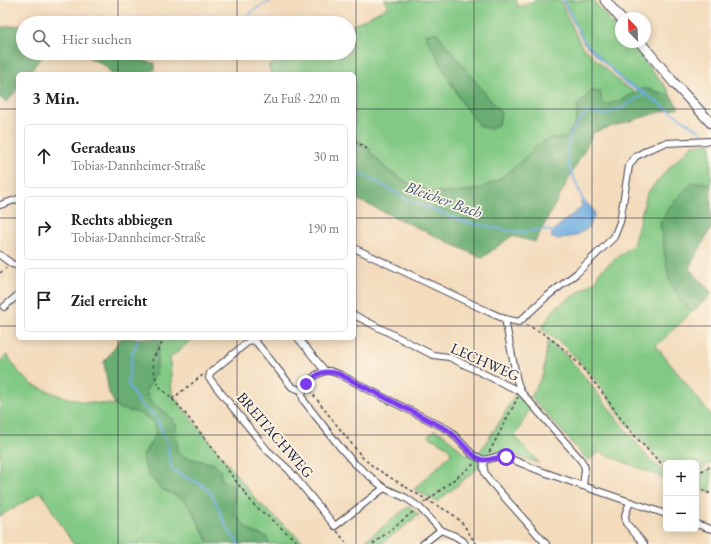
<!DOCTYPE html>
<html lang="de">
<meta charset="utf-8">
<style>
body{margin:0;font-family:"EB Garamond",serif;background:#f2f2f2;color:#222}
.controls{position:absolute;right:12px;bottom:12px;display:grid;overflow:hidden;border-radius:6px;box-shadow:0 2px 10px #0003}
.controls button{width:36px;height:36px;display:grid;place-items:center;padding:0;border:0;border-bottom:1px solid #e0e0e0;background:#fff;color:#222;font:20px sans-serif}
.compass{position:absolute;left:615px;top:12px;width:36px;height:36px;border-radius:50%;background:#fff;box-shadow:0 2px 10px #0003;rotate:337deg}
.stop{position:absolute;width:12px;height:12px;margin:-9px;border:3px solid #7c3aed;border-radius:50%;background:#fff}
.stop.end{background:#7c3aed;border-color:#fff;box-shadow:0 1px 4px #0008}
.list{margin:0;padding:0;list-style:none}
h2{display:flex;justify-content:space-between;align-items:center;height:52px;margin:0;padding:0 16px;font-size:17px}
h2 small{font-size:13px;font-weight:400;color:#767676}
.list li{display:grid;grid-template-columns:26px 1fr auto;gap:12px;align-items:center;box-sizing:border-box;height:64px;margin:0 8px 8px;padding:0 8px;border:1px solid #e0e0e0;border-radius:6px}
.list b{display:block;font-size:15px;white-space:nowrap}
.list p{margin:0;font-size:13px;white-space:nowrap;color:#767676}
.list em{font-size:13px;font-style:normal;color:#767676}
.icon{flex:none;width:22px;height:22px;fill:none;stroke:currentColor;stroke-width:2;stroke-linecap:round;stroke-linejoin:round}
.map{position:relative;flex:none;width:711px;height:544px;overflow:hidden}
.search{position:absolute;background:#fff;box-shadow:0 2px 10px #0003;left:16px;top:16px;width:340px;height:44px;display:flex;align-items:center;gap:10px;box-sizing:border-box;padding:0 14px;border-radius:22px;color:#767676;font-size:15px}
.panel{position:absolute;background:#fff;box-shadow:0 2px 10px #0003;left:16px;top:72px;width:340px;height:268px;border-radius:6px}
.map>svg:first-child{display:block}
</style>
<div class="map">
<svg width="711" height="544" viewBox="0 0 711 544">
<rect width="100%" height="100%" fill="#fcf5e5"/>
<filter id="ink" filterUnits="userSpaceOnUse"><feTurbulence type="fractalNoise" baseFrequency=".025" numOctaves="2"/><feDisplacementMap in="SourceGraphic" scale="8" xChannelSelector="R" yChannelSelector="G"/><feConvolveMatrix kernelMatrix="1 2 1 2 8 2 1 2 1" color-interpolation-filters="sRGB"/></filter>
<filter id="wash" filterUnits="userSpaceOnUse"><feTurbulence type="fractalNoise" baseFrequency=".012" numOctaves="4" result="noise"/><feDisplacementMap in="SourceGraphic" scale="16" xChannelSelector="R" yChannelSelector="G"/><feGaussianBlur stdDeviation="0.9" result="paint"/><feColorMatrix in="noise" values="0 0 0 0 0 0 0 0 0 0 0 0 0 0 0 0 0 1.4 0 .05"/><feComposite in="paint" operator="in"/></filter>
<g filter="url(#wash)">
<rect width="100%" height="100%" fill="#f3dbbc"/>
<g fill="#82c984" stroke="#527660">
<path d="M 384,0 L 516,0 L 519,7 L 536,0 L 561,0 L 563,7 L 581,45 L 623,85 L 636,92 C 628,97 619,102 610,104 C 600,107 588,105 578,105 L 576,123 L 566,139 L 549,138 L 533,149 L 514,168 L 496,181 L 479,189 L 455,193 L 435,192 L 410,184 L 386,169 L 363,144 L 354,138 L 354,74 L 272,74 L 268,66 L 295,53 L 349,53 L 349,27 L 388,7 Z"/>
<polygon points="563,0 593,0 621,34 621,42 628,42 668,90 670,95 646,89 639,90 624,82 584,43 565,6"/>
<polygon points="710,143 711,144 711,185 703,182 663,241 666,260 681,302 692,312 656,346 711,415 711,463 696,472 696,463 666,463 666,465 657,457 636,435 624,421 601,387 577,359 563,345 541,329 555,308 597,280 599,272 633,245 647,193 668,169 693,145"/>
<polygon points="159,338 194,338 170,358 172,394 258,502 305,544 269,544 266,537 250,531 235,515 233,486 221,479 220,470 215,464 188,458 177,454 176,444 170,416 149,400 146,391 156,374"/>
<polygon points="548,340 567,356 592,386 621,424 650,460 666,473 666,479 599,452 588,461 531,397 543,374"/>
<polygon points="7,355 21,375 33,385 58,395 84,402 116,405 118,408 139,413 153,422 156,434 142,457 161,489 183,499 193,512 209,544 73,544 41,492 0,516 0,361"/>
<polygon points="516,393 530,408 515,437 539,463 505,452 493,454 477,469 437,502 414,489 451,454 449,448 428,436 434,430 445,435 466,455 480,451 501,420"/>
<polygon points="711,468 711,492 696,487 696,476"/>
<polygon points="409,506 419,515 381,544 361,544"/>
</g>
<g fill="#69ad72" stroke="#466856">
<polygon points="23,25 23,53 44,53 29,74 18,74 18,88 7,102 0,98 0,27"/>
<polygon points="436,32 501,113 499,124 490,129 479,126 462,103 425,35"/>
<polygon points="81,53 129,53 134,59 155,63 155,70 142,74 112,74 105,66"/>
<path d="M 640,89 L 646,89 L 670,95 L 679,108 L 657,113 L 594,132 L 535,242 L 512,236 L 482,258 L 354,198 L 354,138 L 363,144 L 386,169 L 410,184 L 435,192 L 455,193 L 479,189 L 496,181 L 514,168 L 533,149 L 549,138 L 566,138 L 576,123 L 578,105 L 591,91 L 600,91 L 603,105 C 617,103 628,96 640,89 Z"/>
<polygon points="703,182 711,185 711,228 689,268 711,292 711,295 692,312 681,302 669,280 660,223 669,207 692,183"/>
<polygon points="121,338 159,338 156,374 146,391 149,400 170,416 176,425 178,454 188,458 215,464 220,470 221,479 233,487 235,515 250,531 267,537 269,544 209,544 193,512 183,499 161,489 148,475 142,457 156,434 153,422 139,413 117,408 109,393 104,362"/>
</g>
<path fill="#6fade1" stroke="#48688e" d="M 583,201 L 586,202 L 594,211 L 594,217 L 588,228 L 575,236 L 557,239 L 552,238 L 551,237 C 554,225 574,216 582,206 L 581,202 Z"/>
<g fill="none" stroke-linecap="round" stroke-linejoin="round">
<g stroke="#6fade1" stroke-width="2">
<polyline points="564,0 566,6 583,40 624,82 645,93"/>
<polyline points="237,23 245,20 254,10 272,0"/>
<polyline points="354,171 370,178 406,199 465,222 511,231 524,232 542,229 554,232 556,231"/>
<path d="M 584,203 C 580,190 573,178 569,165 C 563,146 573,125 587,112 L 605,115 L 621,108 L 645,94 L 703,133"/>
<polyline points="139,338 132,354 128,384 138,402 156,417 167,443 172,470 202,485 212,494 227,528 239,544"/>
</g>
</g>
</g>
<g filter="url(#ink)">
<g fill="none" stroke-linecap="round" stroke-linejoin="round">
<defs>
<g id="street">
<polyline points="0,205 18,199"/>
<polyline points="354,248 489,312 505,319 519,322 545,298 577,273 614,237 620,222 629,166 635,157 647,150 665,143 711,141"/>
<polyline points="0,255 12,264 18,266"/>
<polyline points="4,307 18,295"/>
<polyline points="354,315 433,355 449,357 521,392 580,459 584,465 585,469 583,486"/>
<polyline points="505,319 517,381 521,392"/>
<polyline points="298,338 325,371"/>
<polyline points="303,391 292,387 256,342 252,340 249,341 210,373 209,378 267,450 289,470 335,526 384,488"/>
<path d="M 484,460 C 483,470 484,473 490,481 L 546,544"/>
<polyline points="630,502 625,515 626,523 644,544"/>
<polyline points="696,524 711,529"/>
<polyline points="423,544 441,530"/>
<polyline points="465,544 463,541 455,536 441,530 419,507 406,498 384,488 354,463 340,447 304,401 302,395 303,391 306,384 316,375 325,371 330,371 339,374 383,397 449,430 453,434 473,455 484,460 500,456 506,457 538,470 583,486 666,514"/>
</g>
<g id="secondary">
<polyline points="605,0 621,19"/>
<polyline points="640,42 675,84 711,123"/>
</g>
</defs>
<use href="#street" stroke="#413e4e" stroke-width="8"/>
<use href="#secondary" stroke="#413e4e" stroke-width="11"/>
<g stroke="#413e4e" stroke-width="1.5" stroke-dasharray="3 3" stroke-linecap="butt">
<polyline points="354,142 362,145 370,151"/>
<polyline points="0,273 6,268"/>
<path d="M 526,325 C 555,337 578,361 597,386 C 607,398 615,411 624,423 C 637,439 651,454 666,468"/>
<polyline points="165,338 152,360 157,384 180,407 210,445 235,480 254,505 300,544"/>
<polyline points="310,390 324,409 363,458 375,468 427,500 447,511 455,516 463,524 476,544"/>
<polyline points="172,399 204,374"/>
<polyline points="489,452 491,449 518,397"/>
<polyline points="696,474 711,466"/>
<polyline points="696,488 711,494"/>
<polyline points="424,503 475,463"/>
<polyline points="337,531 347,544"/>
<polyline points="373,544 414,511"/>
</g>
<use href="#street" stroke="#fff" stroke-width="6"/>
<use href="#secondary" stroke="#fff" stroke-width="9"/>
</g>
</g>
<g fill="none" stroke-linecap="round" stroke-linejoin="round" filter="url(#ink)">
<path stroke="#7c3aed" stroke-width="5" d="M 306,384 C 318,373 323,369 339,374 L 448,430 C 458,437 473,460 484,460 C 492,460 498,456 506,457"/>
</g>
<path fill="none" stroke="#22223b" stroke-width="1" stroke-opacity="0.55" d="M 118,0 L 118,23M 237,0 L 237,23M 356,0 L 356,544M 474,0 L 474,544M 592,0 L 592,544M 118,53 L 118,74M 237,53 L 237,74M 0,109 L 18,109M 354,109 L 711,109M 0,218 L 18,218M 354,218 L 711,218M 0,326 L 18,326M 354,326 L 711,326M 118,338 L 118,544M 237,338 L 237,544M 0,435 L 711,435"/>
<g text-anchor="middle" stroke-width="3.5" stroke-linejoin="round" paint-order="stroke">
<g font-size="15" fill="#22223b" stroke="#fcf5e5">
<text transform="translate(485 362) rotate(24)" y="5">LECHWEG</text>
<text transform="translate(275 435) rotate(49)" y="5">BREITACHWEG</text>
</g>
<g font-size="16" font-style="italic" fill="#3d5375" stroke="#fcf5e5">
<text transform="translate(444 199) rotate(20)" y="6">Bleicher Bach</text>
</g>
</g>
</svg>
<div class="controls">
<button>+</button>
<button>−</button>
</div>
<svg class="compass" viewBox="-18 -18 36 36"><path d="M0-13l5 13h-10z" fill="#e53935"/><path d="M0 13l5-13h-10z" fill="#767676"/></svg>
<div class="stop" style="left:506px;top:457px"></div>
<div class="stop end" style="left:306px;top:384px"></div>
<div class="search"><svg class="icon" aria-label="search" viewBox="0 0 24 24"><circle cx="10" cy="10" r="6"/><path d="M15 15l6 6"/></svg>Hier suchen</div>
<section class="panel">
<h2>3 Min.<small>Zu Fuß · 220 m</small></h2>
<ul class="list">
<li><svg class="icon" aria-label="ahead" viewBox="0 0 24 24"><path d="M12 20V5M6 11l6-6 6 6"/></svg><div><b>Geradeaus</b><p>Tobias-Dannheimer-Straße</p></div><em>30 m</em></li>
<li><svg class="icon" aria-label="right" viewBox="0 0 24 24"><path d="M7 20v-9h11M14 6l5 5-5 5"/></svg><div><b>Rechts abbiegen</b><p>Tobias-Dannheimer-Straße</p></div><em>190 m</em></li>
<li><svg class="icon" aria-label="arrive" viewBox="0 0 24 24"><path d="M6 21V4h12l-3 4 3 4H6"/></svg><div><b>Ziel erreicht</b></div></li>
</ul>
</section>
</div>
